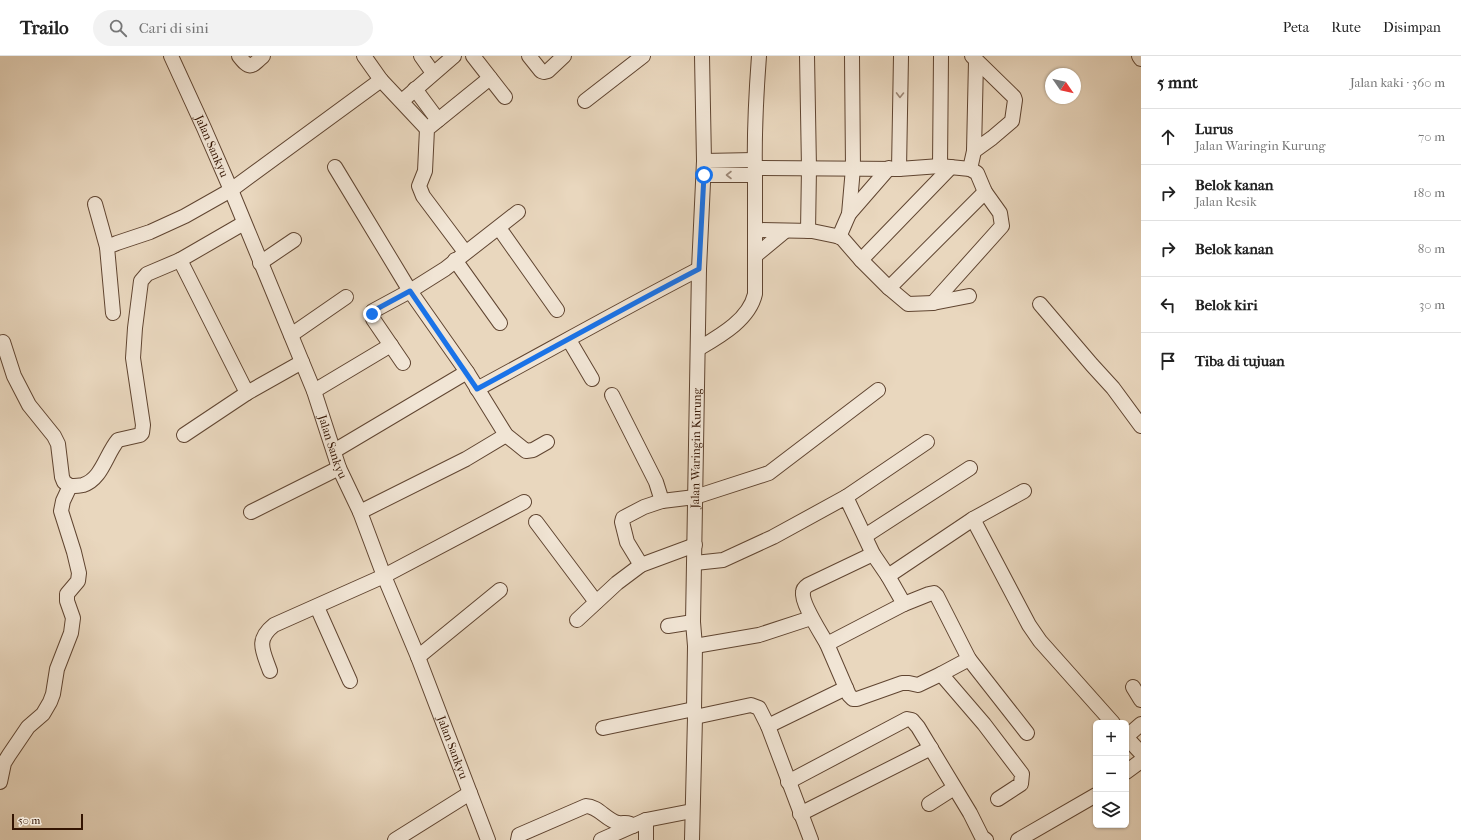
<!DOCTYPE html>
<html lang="id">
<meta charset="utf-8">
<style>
body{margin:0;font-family:"IM FELL French Canon",serif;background:#f2f2f2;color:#222}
.controls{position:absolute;right:12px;bottom:12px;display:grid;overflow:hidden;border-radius:6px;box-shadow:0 1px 3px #0004}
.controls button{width:36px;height:36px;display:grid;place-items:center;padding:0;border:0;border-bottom:1px solid #e0e0e0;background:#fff;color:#222;font:20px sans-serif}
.compass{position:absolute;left:1045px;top:12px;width:36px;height:36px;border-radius:50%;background:#fff;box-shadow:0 1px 3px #0004;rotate:124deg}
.scale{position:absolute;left:12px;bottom:10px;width:71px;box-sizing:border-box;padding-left:4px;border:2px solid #331402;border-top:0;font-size:11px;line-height:14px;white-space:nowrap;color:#331402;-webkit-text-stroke:3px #f1e5d5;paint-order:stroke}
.stop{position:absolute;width:12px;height:12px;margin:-9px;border:3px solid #1a73e8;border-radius:50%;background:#fff}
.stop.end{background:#1a73e8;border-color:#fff;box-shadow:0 1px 4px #0008}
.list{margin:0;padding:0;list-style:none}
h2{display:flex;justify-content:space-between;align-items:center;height:52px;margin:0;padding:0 16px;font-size:17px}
h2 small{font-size:13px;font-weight:400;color:#767676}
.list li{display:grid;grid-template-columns:26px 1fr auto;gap:12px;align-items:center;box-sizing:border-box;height:56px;padding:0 16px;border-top:1px solid #e0e0e0}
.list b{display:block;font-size:15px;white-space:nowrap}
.list p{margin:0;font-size:13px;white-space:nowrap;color:#767676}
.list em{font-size:13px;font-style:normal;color:#767676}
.icon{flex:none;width:22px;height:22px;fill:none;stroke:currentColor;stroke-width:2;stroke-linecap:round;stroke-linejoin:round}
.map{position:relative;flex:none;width:1141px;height:784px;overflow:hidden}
header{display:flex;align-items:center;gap:24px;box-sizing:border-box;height:56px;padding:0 20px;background:#fff;border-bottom:1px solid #e0e0e0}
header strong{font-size:19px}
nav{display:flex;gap:22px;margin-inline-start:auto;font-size:14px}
.search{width:280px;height:36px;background:#f2f2f2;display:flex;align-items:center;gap:10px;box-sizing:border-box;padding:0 14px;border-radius:22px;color:#767676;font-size:15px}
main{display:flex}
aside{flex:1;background:#fff}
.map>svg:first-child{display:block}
</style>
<header>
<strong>Trailo</strong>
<div class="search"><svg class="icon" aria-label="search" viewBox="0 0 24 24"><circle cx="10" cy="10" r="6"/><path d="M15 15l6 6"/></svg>Cari di sini</div>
<nav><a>Peta</a><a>Rute</a><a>Disimpan</a></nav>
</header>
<main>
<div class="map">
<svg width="1141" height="784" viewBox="0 0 1141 784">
<rect width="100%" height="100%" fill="#e9d7be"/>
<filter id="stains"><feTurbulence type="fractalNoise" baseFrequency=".005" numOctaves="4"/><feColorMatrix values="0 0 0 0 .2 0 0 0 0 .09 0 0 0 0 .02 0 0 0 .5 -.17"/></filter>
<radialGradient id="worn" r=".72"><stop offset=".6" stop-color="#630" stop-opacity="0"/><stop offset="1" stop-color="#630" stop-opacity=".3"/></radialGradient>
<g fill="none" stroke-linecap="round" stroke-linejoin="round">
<defs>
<g id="minor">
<path id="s1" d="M 171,0 L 204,72 L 231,134 L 314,335 L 339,412 L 360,456 L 384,520 L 418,601 L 488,784"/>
<path d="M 239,0 C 250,14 251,11 263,0"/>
<polyline points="364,0 381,24 427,73"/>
<polyline points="421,0 433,17"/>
<polyline points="473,0 505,41"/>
<polyline points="529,0 541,15 544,16 548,15 564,0"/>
<polyline points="807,0 809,112 808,175"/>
<polyline points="1139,0 1141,3"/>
<polyline points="415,33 438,64"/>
<polyline points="402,45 454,0"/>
<polyline points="585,45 643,0"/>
<polyline points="974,95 976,5"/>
<polyline points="704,105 754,104"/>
<polyline points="940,110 941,0"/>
<polyline points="335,111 410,235 467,316 506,379 526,395 533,394 547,386"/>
<polyline points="755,112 899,113 940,110 970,113 977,117 985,136 1000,157 1002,170 933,247"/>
<polyline points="899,113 901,0"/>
<polyline points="970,113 974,95 992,82 1012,65 1015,44 1014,41 972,0"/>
<polyline points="704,119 755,119"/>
<polyline points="95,148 107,191"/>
<polyline points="849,158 889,112"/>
<polyline points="499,172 557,254"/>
<polyline points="755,174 812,175 841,181 861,204 889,232 908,248 933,247 969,240"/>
<polyline points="839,181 849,158 853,112 852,0"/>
<polyline points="465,196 423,140 419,130 425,115 427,73 490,22"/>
<polyline points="755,200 785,175"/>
<polyline points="180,204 247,337 302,306"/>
<polyline points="455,204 500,267"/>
<polyline points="861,204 951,111"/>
<polyline points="260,207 294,184"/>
<polyline points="889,232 985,136"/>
<polyline points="1040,248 1092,309 1113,332 1141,370"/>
<polyline points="113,257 107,191 117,187 150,176 185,160 231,134 381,24"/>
<polyline points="291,279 346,241"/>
<polyline points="569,284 592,323"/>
<polyline points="3,286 14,320 29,349 54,380 58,388 62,421 64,426 70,430"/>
<path d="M 698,293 C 720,280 749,264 755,238 L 755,119 C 754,79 756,40 759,0"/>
<polyline points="403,307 373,263 373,255 410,235 445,213 518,156"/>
<path d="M 477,333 C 551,293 624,252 699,213"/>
<polyline points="314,335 391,289"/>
<polyline points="612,339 656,426 662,445"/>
<polyline points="184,379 247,337"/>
<polyline points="334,395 467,316"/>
<polyline points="846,441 927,386"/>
<polyline points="251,456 339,412"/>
<polyline points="360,456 466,403 506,379"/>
<polyline points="973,463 1029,569 1040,585 1113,667"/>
<polyline points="536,466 596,546"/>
<polyline points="865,480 970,412"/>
<polyline points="695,507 723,504 773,481 846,441 873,498 888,520 904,548 929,538 934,537 937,540 969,603 941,618 984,668 1022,718 1021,728 998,743"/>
<polyline points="641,509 627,486 622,466 623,462 644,451 662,445 695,441 769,417 878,334"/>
<polyline points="888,520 973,463 1024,435"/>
<polyline points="904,548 827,588 849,639 853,643 857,643 902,627 909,627 918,629 941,618"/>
<polyline points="317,551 350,625"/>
<polyline points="577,564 617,527 641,509 695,489"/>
<polyline points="668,570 693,566"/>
<path d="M 827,588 C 821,577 801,547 803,536 C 803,533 805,531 808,529 L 873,498"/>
<polyline points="695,590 759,579 811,562"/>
<polyline points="418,601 500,534"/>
<polyline points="969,603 1027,677"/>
<path d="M 270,615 C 263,595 255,584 274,569 L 384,520 L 524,446"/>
<polyline points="1133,631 1141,644"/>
<polyline points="695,661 751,649 759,652 768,670 811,784"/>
<polyline points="768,670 846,632"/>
<polyline points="603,672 694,653"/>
<polyline points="1126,681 1141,697"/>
<polyline points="1126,681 1141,668"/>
<polyline points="1126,716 1141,705"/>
<path d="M 0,726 L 4,707 L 9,699 L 28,671 L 43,658 L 50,646 L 53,638 L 57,613 L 71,577 L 73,562 L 67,545 L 67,538 L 78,525 L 79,517 L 74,496 L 61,455 L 63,445 L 70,430 C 74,430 79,430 83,429 C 102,423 106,398 118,384 L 140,379 L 142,377 L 143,369 L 133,302 L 135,272 L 141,225 L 147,218 L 180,204 L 244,167"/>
<polyline points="788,726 907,663 912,664 918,671 970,757 982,781 986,784"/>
<polyline points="929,748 954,732"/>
<polyline points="800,758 931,692"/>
<polyline points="646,764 646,784"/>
<polyline points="395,784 470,737"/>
<path d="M 518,784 L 519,779 L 586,750 C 598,750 606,764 618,767 C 624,768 628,765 633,770"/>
<polyline points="601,784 646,764 692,755"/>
<path id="s2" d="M 692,784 L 695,661 L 694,653 L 695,590 L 693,566 L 699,213 L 704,105 L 702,0"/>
<polyline points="1018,784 1096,739"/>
</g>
</defs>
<use href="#minor" stroke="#604531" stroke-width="16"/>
<use href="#minor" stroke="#f1e5d5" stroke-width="14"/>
</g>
<defs><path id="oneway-chevron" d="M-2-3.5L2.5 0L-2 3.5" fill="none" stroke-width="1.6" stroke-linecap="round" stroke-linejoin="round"/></defs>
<g stroke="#9c8776">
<use href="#oneway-chevron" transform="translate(900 39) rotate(91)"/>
<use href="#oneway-chevron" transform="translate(729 119) rotate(-180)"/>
</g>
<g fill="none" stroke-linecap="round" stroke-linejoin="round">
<path stroke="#1a73e8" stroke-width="5" d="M 372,258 L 373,255 L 410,235 L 477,333 C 551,293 624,252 699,213 L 704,119"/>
</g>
<g text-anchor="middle" stroke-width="3" stroke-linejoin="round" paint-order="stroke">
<g font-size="12" fill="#331402" stroke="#f1e5d5">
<text dy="4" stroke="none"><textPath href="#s1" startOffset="99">Jalan Sankyu</textPath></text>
<text dy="4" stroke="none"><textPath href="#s1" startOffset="423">Jalan Sankyu</textPath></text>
<text dy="4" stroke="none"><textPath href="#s2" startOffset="392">Jalan Waringin Kurung</textPath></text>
<text dy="4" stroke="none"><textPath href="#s1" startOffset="747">Jalan Sankyu</textPath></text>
</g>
</g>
<rect width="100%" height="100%" filter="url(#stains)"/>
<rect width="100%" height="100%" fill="url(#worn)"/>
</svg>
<div class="controls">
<button>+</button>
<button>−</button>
<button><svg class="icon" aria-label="layers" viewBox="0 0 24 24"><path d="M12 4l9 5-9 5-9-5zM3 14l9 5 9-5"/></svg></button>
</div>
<svg class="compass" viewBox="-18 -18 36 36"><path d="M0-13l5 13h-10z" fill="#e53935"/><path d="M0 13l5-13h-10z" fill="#767676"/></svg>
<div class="scale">50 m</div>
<div class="stop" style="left:704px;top:119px"></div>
<div class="stop end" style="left:372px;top:258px"></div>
</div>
<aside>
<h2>5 mnt<small>Jalan kaki · 360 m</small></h2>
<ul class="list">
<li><svg class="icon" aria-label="ahead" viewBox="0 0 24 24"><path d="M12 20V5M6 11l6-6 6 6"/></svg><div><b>Lurus</b><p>Jalan Waringin Kurung</p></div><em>70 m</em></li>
<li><svg class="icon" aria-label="right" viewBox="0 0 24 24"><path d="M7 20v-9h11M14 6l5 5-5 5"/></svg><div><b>Belok kanan</b><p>Jalan Resik</p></div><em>180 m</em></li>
<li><svg class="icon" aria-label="right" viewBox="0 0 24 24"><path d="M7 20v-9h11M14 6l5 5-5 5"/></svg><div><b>Belok kanan</b></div><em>80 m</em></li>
<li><svg class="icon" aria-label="left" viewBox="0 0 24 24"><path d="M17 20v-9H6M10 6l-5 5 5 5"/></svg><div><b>Belok kiri</b></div><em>30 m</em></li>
<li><svg class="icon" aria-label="arrive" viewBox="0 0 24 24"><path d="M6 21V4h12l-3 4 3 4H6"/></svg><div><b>Tiba di tujuan</b></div></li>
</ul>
</aside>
</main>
